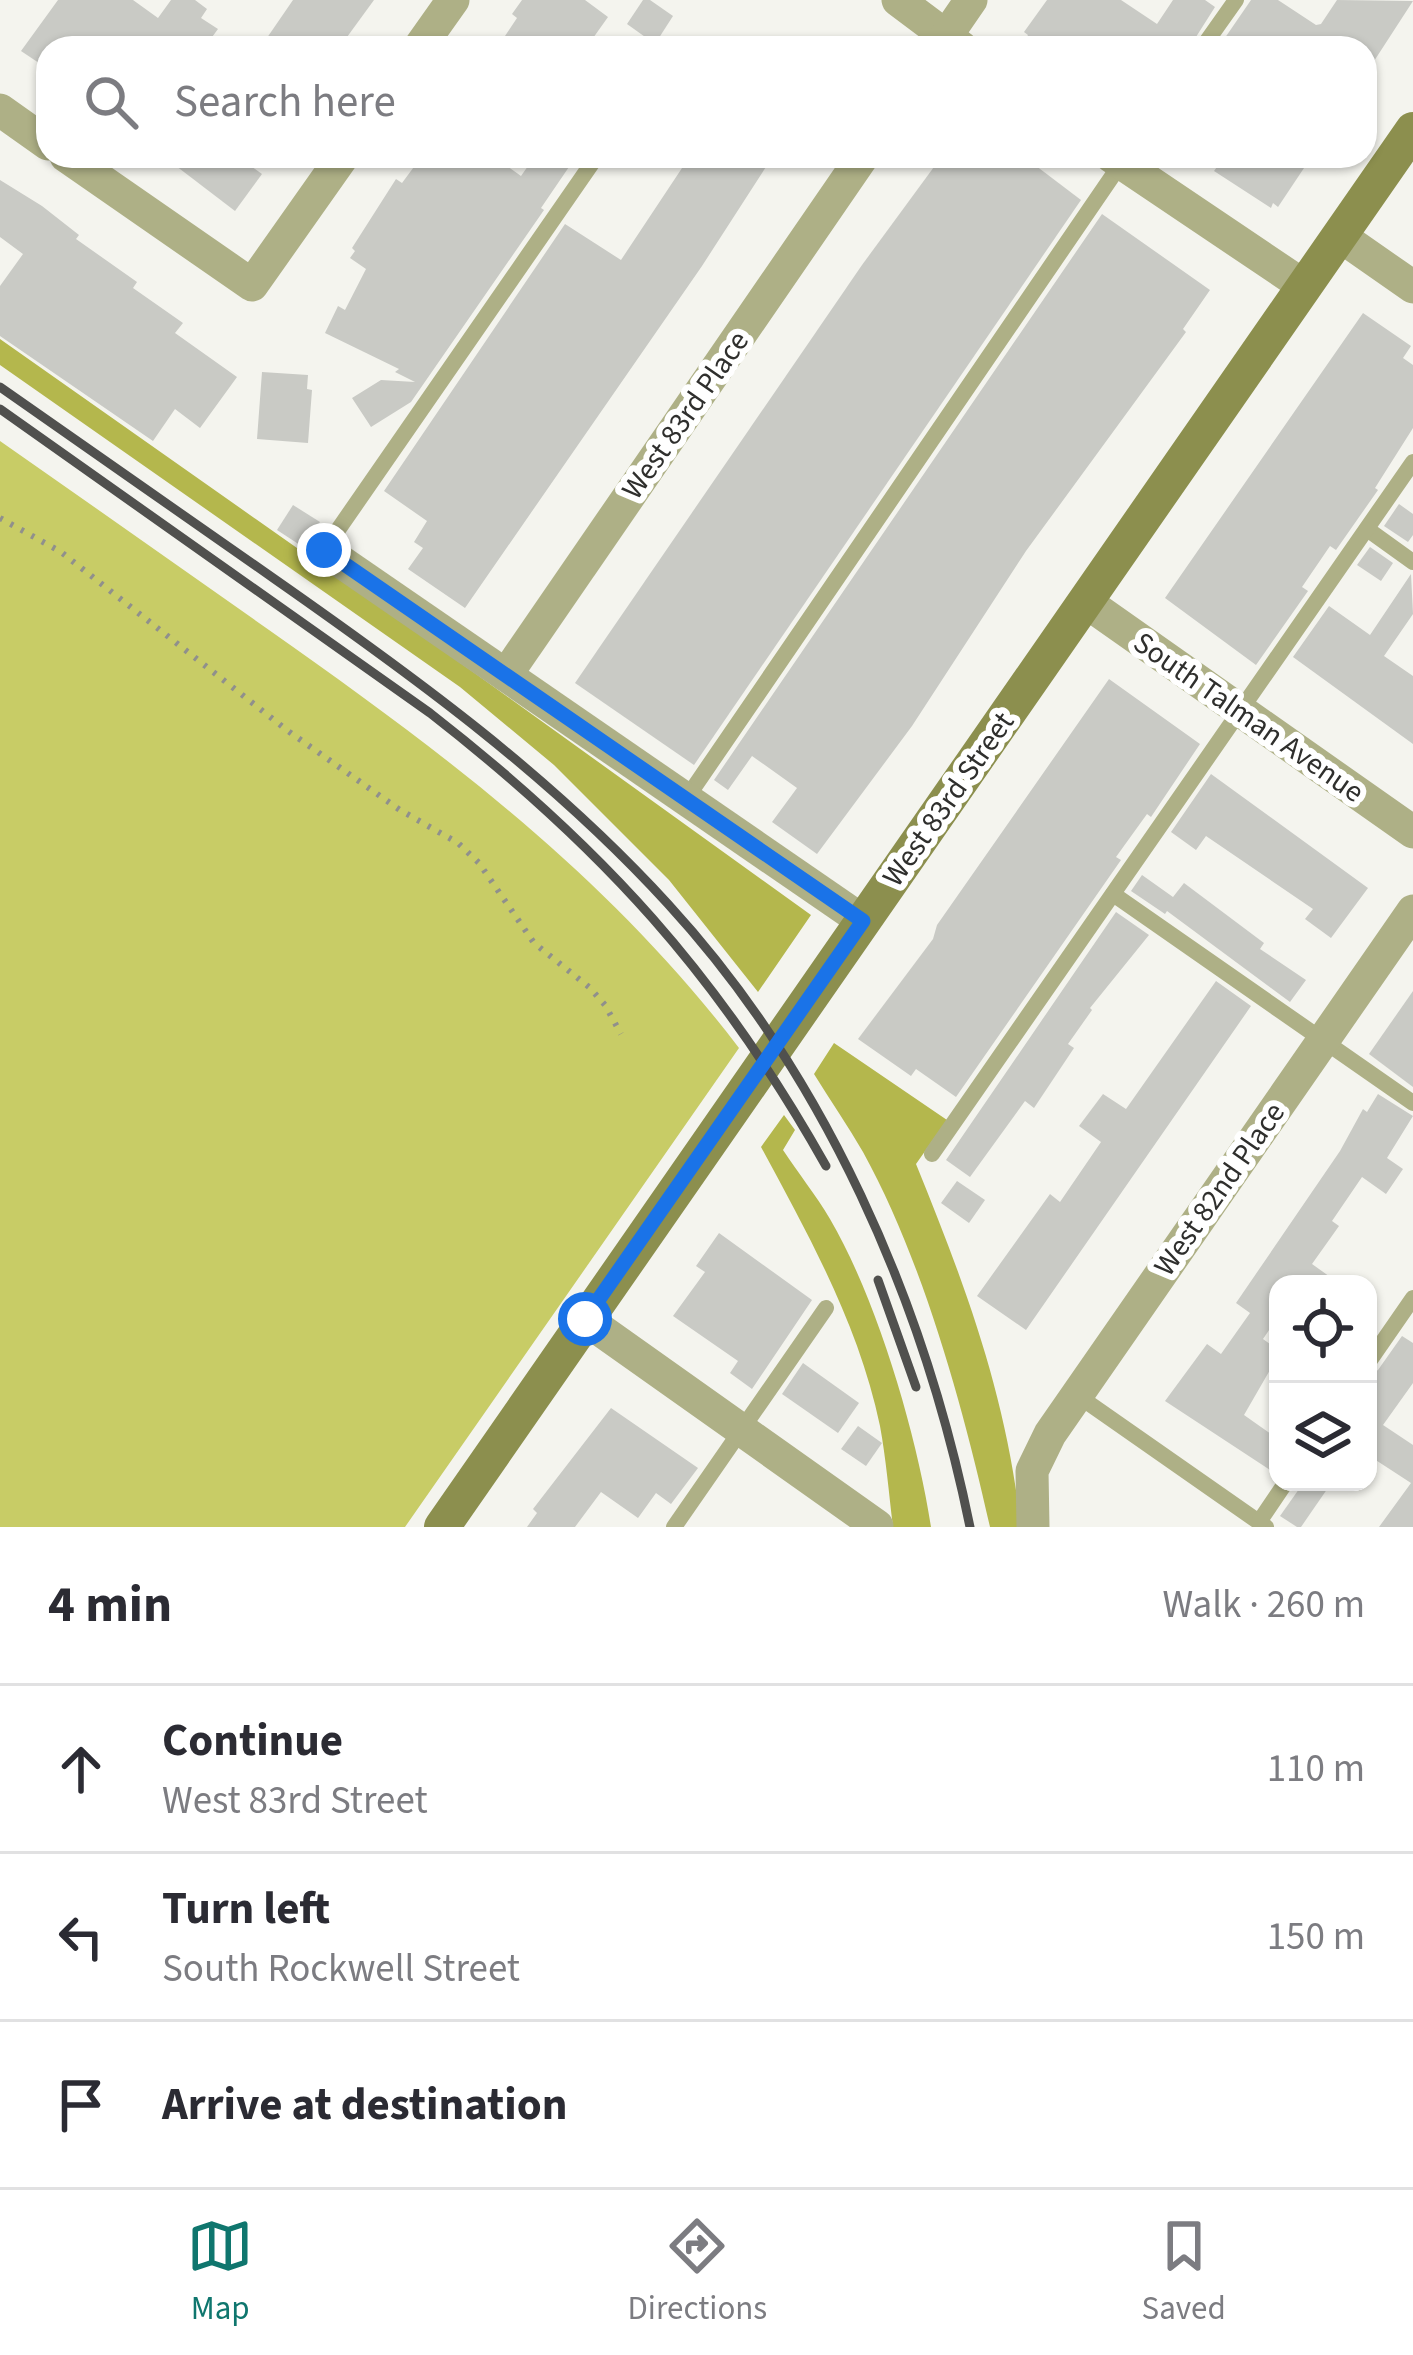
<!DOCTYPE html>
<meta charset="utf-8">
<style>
body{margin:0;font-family:"Source Sans 3",sans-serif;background:#f2f2f3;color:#2b2b33}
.controls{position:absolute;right:36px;bottom:36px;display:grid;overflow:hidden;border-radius:24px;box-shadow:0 3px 9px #0004}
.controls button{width:108px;height:108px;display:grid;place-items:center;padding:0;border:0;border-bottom:3px solid #e1e1e2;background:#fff;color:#2b2b33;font:60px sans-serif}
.stop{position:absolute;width:36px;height:36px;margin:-27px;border:9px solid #1a73e8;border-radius:50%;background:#fff}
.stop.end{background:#1a73e8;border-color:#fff;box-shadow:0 3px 12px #0008}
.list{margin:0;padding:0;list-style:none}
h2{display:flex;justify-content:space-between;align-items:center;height:156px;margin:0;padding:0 48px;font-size:51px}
h2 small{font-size:39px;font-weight:400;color:#7c7c81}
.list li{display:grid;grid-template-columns:78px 1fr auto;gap:36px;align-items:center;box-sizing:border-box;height:168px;padding:0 48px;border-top:3px solid #e1e1e2}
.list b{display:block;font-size:45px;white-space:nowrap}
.list p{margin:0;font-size:39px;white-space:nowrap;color:#7c7c81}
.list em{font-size:39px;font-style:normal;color:#7c7c81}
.icon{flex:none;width:66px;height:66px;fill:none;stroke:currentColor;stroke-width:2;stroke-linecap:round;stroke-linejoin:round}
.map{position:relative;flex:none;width:1413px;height:1527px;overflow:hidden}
.search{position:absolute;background:#fff;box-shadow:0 3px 9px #0004;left:36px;right:36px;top:36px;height:132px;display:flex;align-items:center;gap:30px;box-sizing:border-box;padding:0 42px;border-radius:36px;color:#7c7c81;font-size:45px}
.sheet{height:660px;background:#fff}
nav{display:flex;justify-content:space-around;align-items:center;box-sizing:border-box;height:168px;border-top:3px solid #e1e1e2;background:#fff;font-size:33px;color:#7c7c81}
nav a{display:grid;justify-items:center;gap:6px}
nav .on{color:#0f766e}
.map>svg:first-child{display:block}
</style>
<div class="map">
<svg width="1413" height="1527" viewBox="0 0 1413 1527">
<rect width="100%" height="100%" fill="#f4f4ee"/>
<path fill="#c8cc66" d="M 0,441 C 90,504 180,567 269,630 C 444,753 608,876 739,1048 L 405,1527 L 0,1527 Z"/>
<g fill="#b4b74d">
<polygon points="0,339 476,674 811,915 758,992 669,880 554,765 460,687 0,365"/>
<path d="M 834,1043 L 947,1120 L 916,1164 C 966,1287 1006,1394 1021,1527 L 990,1527 C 963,1406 923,1261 863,1152 C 848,1126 830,1100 814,1074 Z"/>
<path d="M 784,1115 L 795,1130 L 783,1150 C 798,1173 816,1195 830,1219 C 877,1299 917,1435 931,1527 L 893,1527 C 889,1494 886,1459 880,1426 C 859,1325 809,1236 761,1147 Z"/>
</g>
<g fill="#c9cac5">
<polygon points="58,0 133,0 158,18 171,0 195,0 207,9 201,18 218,29 204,48 48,48 48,69 21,51"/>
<polygon points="293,0 374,0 339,48 260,48"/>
<polygon points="522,0 585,0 608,17 586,48 497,48 517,18 512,14"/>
<polygon points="643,0 650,0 673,16 655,44 627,24"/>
<polygon points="1047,0 1121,0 1157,24 1173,0 1205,0 1215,7 1189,48 1037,48 1025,40 1028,35 1024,32"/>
<polygon points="1251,0 1278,0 1316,25 1321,24 1337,0 1413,1 1365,75 1365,48 1218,48"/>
<polygon points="163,156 237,156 262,174 235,211"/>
<polygon points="422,156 493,156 521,176 535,156 559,156 571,164 541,208 544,210 411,402 371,427 352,398 381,380 415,382 395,372 399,369 325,333 338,306 345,310 366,269 350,258 355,251 352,248 396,179 402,183"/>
<polygon points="690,156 773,156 702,266 465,608 408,569 423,548 414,542 427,521 384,491 565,224 621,260"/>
<polygon points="942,156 1023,156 1081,200 694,765 575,683 862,265"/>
<polygon points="1225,156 1312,156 1278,207 1273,203 1271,208 1214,171"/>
<polygon points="0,180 42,206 79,235 76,239 137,282 133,288 183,323 175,333 237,377 200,428 175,409 153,441 0,336 0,286 23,254 0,237"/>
<polygon points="1102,214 1210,290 1183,329 1186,332 1026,551 912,726 817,854 772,822 797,788 752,756 728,790 714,780"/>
<polygon points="1363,313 1411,346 1403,358 1413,365 1413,428 1375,488 1378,490 1336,550 1330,546 1302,587 1308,591 1256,665 1165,598"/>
<polygon points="262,372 308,375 307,389 312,390 308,443 257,439"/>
<polygon points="1399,504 1413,514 1413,535 1408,542 1384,526"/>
<polygon points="293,505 320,522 303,547 277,530"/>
<polygon points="1370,547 1393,563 1381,581 1357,565"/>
<polygon points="1411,574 1413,614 1384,656 1413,676 1413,744 1293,657 1329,606 1370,635"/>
<polygon points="1109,679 1200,744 1151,817 1147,814 1116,857 1121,860 956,1097 916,1069 911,1076 858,1039 933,939 937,925"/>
<polygon points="1211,774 1368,888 1331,938 1305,919 1313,909 1206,836 1196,850 1171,832"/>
<polygon points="1142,875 1173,897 1184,883 1264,943 1260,949 1306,980 1290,1002 1167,911 1165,914 1131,891"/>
<polygon points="1116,912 1149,935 1090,1008 1092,1010 1068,1044 1074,1048 1034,1108 1025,1101 970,1177 946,1160"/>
<polygon points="1216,981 1251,1006 1026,1330 977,1296 1050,1194 1060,1202 1101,1142 1079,1126 1103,1094 1126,1109"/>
<polygon points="1413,991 1413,1087 1369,1054"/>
<polygon points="1378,1094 1413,1116 1387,1158 1403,1169 1386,1194 1362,1177 1332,1221 1339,1226 1312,1264 1340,1284 1278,1284 1278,1317 1263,1339 1278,1350 1278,1356 1244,1415 1278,1439 1276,1474 1165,1401 1207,1344 1221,1354 1250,1313 1236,1303 1340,1151 1363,1109 1367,1112"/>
<polygon points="957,1181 985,1200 969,1223 941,1203"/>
<polygon points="719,1233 812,1300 752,1389 730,1373 738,1361 673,1316 705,1272 696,1266"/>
<polygon points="1402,1336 1413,1343 1413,1383 1383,1425 1413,1445 1413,1527 1379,1527 1411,1483 1368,1455 1368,1376 1378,1370"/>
<polygon points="803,1363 859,1403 838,1433 782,1394"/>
<polygon points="611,1408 698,1468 671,1504 656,1493 638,1518 601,1492 575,1527 527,1527 537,1513 533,1509"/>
<polygon points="858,1426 882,1443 866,1466 841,1449"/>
<polygon points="1304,1482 1332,1482 1301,1527 1297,1527 1280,1516"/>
</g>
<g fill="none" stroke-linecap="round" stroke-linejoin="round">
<polyline stroke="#90908c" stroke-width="6" stroke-dasharray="3 9" stroke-linecap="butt" points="0,518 61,552 288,731 400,810 458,843 479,863 534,943 589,987 605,1005 621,1034"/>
<g stroke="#aeb086" stroke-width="16">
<polyline points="1202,48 1236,0"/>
<polyline points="1367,529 1413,562"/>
<polyline points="324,550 597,156"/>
<polyline points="686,799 1122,162"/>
<polyline points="1113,894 1413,1103"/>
<polyline points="932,1154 1413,462"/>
<polyline points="1368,1363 1413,1298"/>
<polyline points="1077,1395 1266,1527"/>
<polyline points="1259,1522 1286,1482"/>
<polyline points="674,1527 826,1308"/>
</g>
<g stroke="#aeb086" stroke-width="33">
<polyline points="898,0 962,48"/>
<polyline points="419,48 453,0"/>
<polyline points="938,48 971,0"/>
<polyline points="0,110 48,144"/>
<polyline points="66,156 252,285 343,156"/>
<polyline points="1111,156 1304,286"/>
<polyline points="1340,236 1413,287"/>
<polyline points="324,550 863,921"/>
<polyline points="1086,602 1413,832"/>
<polyline points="506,675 863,156"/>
<polyline points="585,1319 877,1526"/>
<polyline points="1033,1527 1032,1471 1050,1434 1413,911"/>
</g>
<polyline stroke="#8c8f4e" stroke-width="36" points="442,1527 1413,130"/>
<g stroke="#50504e" stroke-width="9">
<path d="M 0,387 C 92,451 184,516 276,580 C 416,678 552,777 668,904 C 825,1075 924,1301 970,1527"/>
<path d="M 0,409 L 430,713 C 602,847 719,975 826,1166"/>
<polyline points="878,1280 916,1387"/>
</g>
</g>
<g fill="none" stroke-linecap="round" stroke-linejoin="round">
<polyline stroke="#1a73e8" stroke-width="15" points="324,550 863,921 585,1319"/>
</g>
<g text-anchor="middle" stroke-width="12" stroke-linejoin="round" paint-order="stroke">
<g font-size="30" fill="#2f2f2d" stroke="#fff">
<text transform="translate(685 415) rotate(-55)" y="10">West 83rd Place</text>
<text transform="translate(1249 717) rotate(35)" y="10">South Talman Avenue</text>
<text transform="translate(948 799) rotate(-55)" y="10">West 83rd Street</text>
<text transform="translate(1219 1189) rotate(-55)" y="10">West 82nd Place</text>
</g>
</g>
</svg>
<div class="controls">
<button><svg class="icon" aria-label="locate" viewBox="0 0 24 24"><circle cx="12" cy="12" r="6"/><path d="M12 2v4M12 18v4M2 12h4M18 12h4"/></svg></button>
<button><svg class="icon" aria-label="layers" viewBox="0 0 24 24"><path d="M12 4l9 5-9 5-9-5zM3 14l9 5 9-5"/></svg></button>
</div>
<div class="stop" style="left:585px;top:1319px"></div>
<div class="stop end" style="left:324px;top:550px"></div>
<div class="search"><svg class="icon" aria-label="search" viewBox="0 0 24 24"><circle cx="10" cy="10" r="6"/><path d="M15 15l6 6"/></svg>Search here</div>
</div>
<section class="sheet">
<h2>4 min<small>Walk · 260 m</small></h2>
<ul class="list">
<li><svg class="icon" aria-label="ahead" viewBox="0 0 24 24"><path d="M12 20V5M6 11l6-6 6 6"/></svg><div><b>Continue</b><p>West 83rd Street</p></div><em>110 m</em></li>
<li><svg class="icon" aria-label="left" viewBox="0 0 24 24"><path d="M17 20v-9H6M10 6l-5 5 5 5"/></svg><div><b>Turn left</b><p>South Rockwell Street</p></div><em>150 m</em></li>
<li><svg class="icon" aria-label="arrive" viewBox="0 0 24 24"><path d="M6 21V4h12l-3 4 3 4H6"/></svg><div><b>Arrive at destination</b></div></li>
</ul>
</section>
<nav>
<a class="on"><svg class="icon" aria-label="map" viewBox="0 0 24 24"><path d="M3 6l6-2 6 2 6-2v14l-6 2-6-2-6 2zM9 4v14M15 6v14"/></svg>Map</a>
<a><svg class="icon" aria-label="directions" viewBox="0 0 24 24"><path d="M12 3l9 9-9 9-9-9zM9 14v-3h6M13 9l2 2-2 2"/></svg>Directions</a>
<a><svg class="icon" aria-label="saved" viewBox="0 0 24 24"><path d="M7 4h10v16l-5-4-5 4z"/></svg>Saved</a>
</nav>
